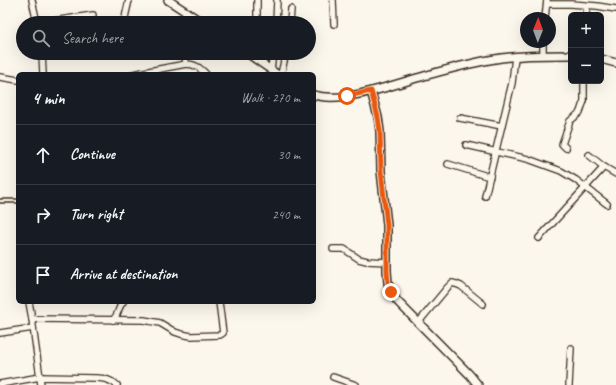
<!DOCTYPE html>
<meta charset="utf-8">
<style>
body{margin:0;font-family:Caveat,sans-serif;background:#20242c;color:#f1f3f6}
.controls{position:absolute;right:12px;top:12px;display:grid;overflow:hidden;border-radius:6px;box-shadow:0 4px 16px #0002}
.controls button{width:36px;height:36px;display:grid;place-items:center;padding:0;border:0;border-bottom:1px solid #363941;background:#171b24;color:#f1f3f6;font:20px sans-serif}
.compass{position:absolute;left:520px;top:12px;width:36px;height:36px;border-radius:50%;background:#171b24;box-shadow:0 4px 16px #0002;rotate:1deg}
.stop{position:absolute;width:12px;height:12px;margin:-9px;border:3px solid #ea580c;border-radius:50%;background:#fff}
.stop.end{background:#ea580c;border-color:#fff;box-shadow:0 1px 4px #0008}
.list{margin:0;padding:0;list-style:none}
h2{display:flex;justify-content:space-between;align-items:center;height:52px;margin:0;padding:0 16px;font-size:17px}
h2 small{font-size:13px;font-weight:400;color:#9ea1a6}
.list li{display:grid;grid-template-columns:26px 1fr auto;gap:12px;align-items:center;box-sizing:border-box;height:60px;padding:0 16px;border-top:1px solid #363941}
.list b{display:block;font-size:15px;white-space:nowrap}
.list em{font-size:13px;font-style:normal;color:#9ea1a6}
.icon{flex:none;width:22px;height:22px;fill:none;stroke:currentColor;stroke-width:2;stroke-linecap:round;stroke-linejoin:round}
.map{position:relative;flex:none;width:616px;height:385px;overflow:hidden}
.search{position:absolute;background:#171b24;box-shadow:0 4px 16px #0002;left:16px;top:16px;width:300px;height:44px;display:flex;align-items:center;gap:10px;box-sizing:border-box;padding:0 14px;border-radius:22px;color:#9ea1a6;font-size:15px}
.panel{position:absolute;background:#171b24;box-shadow:0 4px 16px #0002;left:16px;top:72px;width:300px;height:232px;border-radius:6px}
.map>svg:first-child{display:block}
</style>
<div class="map">
<svg width="616" height="385" viewBox="0 0 616 385">
<rect width="100%" height="100%" fill="#fbf7ec"/>
<filter id="ink" filterUnits="userSpaceOnUse"><feTurbulence type="fractalNoise" baseFrequency=".025" numOctaves="2"/><feDisplacementMap in="SourceGraphic" scale="8" xChannelSelector="R" yChannelSelector="G"/><feConvolveMatrix kernelMatrix="1 2 1 2 8 2 1 2 1" color-interpolation-filters="sRGB"/></filter>
<g filter="url(#ink)">
<g fill="none" stroke-linecap="round" stroke-linejoin="round">
<defs>
<polyline id="service" points="0,201 18,201"/>
<g id="minor">
<polyline points="32,0 37,23"/>
<polyline points="333,0 334,24"/>
<polyline points="547,4 571,4 597,6 616,9"/>
<polyline points="586,15 587,6"/>
<polyline points="545,18 547,0"/>
<polyline points="40,23 93,15"/>
<polyline points="124,23 126,13 129,0"/>
<polyline points="257,23 257,0"/>
<polyline points="276,23 277,0"/>
<polyline points="290,23 291,9"/>
<polyline points="42,53 43,74"/>
<polyline points="185,53 186,64"/>
<polyline points="543,55 543,42"/>
<polyline points="271,70 273,53"/>
<path d="M 133,74 L 186,64 C 195,64 200,68 206,74"/>
<polyline points="281,74 286,53"/>
<polyline points="0,77 18,80"/>
<polyline points="460,118 502,126"/>
<polyline points="466,145 528,159 561,171 576,180 607,204"/>
<polyline points="566,148 562,144 570,121 576,116 580,112 582,106 584,101 584,81"/>
<polyline points="589,155 604,167 616,174"/>
<polyline points="448,164 490,177"/>
<polyline points="485,196 512,83 515,57"/>
<polyline points="539,238 604,167"/>
<polyline points="333,249 344,249 359,259 367,261 387,262"/>
<polyline points="29,302 32,319 41,385"/>
<polyline points="32,319 144,320 160,323 175,332 181,334 191,336 220,335 223,333 219,302"/>
<path d="M 113,320 C 120,313 117,308 123,302"/>
<polyline points="418,323 447,288 452,283 456,284 461,286 483,304"/>
<polyline points="0,333 33,328"/>
<polyline points="333,377 356,385"/>
<path d="M 0,384 L 40,377 L 96,378 C 103,378 111,380 117,385"/>
<polyline points="569,385 571,348"/>
</g>
<g id="tertiary">
<polyline points="168,0 203,23"/>
<polyline points="247,53 277,74"/>
<polyline points="601,59 616,63"/>
<polyline points="371,91 378,117 380,131 381,171 387,225 387,271 388,283 391,292 397,301 470,375 478,385"/>
<path d="M 314,95 C 343,104 395,84 424,76 C 445,70 467,64 489,60 C 515,55 545,55 571,55"/>
</g>
</defs>
<use href="#service" stroke="#3b2a1e" stroke-width="5.5"/>
<use href="#minor" stroke="#3b2a1e" stroke-width="8"/>
<use href="#tertiary" stroke="#3b2a1e" stroke-width="10"/>
<use href="#service" stroke="#fbf7ec" stroke-width="2.5"/>
<use href="#minor" stroke="#fbf7ec" stroke-width="5.5"/>
<use href="#tertiary" stroke="#fbf7ec" stroke-width="7"/>
</g>
</g>
<g fill="none" stroke-linecap="round" stroke-linejoin="round" filter="url(#ink)">
<polyline stroke="#ea580c" stroke-width="5" points="347,96 371,91 378,117 380,131 381,171 387,225 387,271 388,283 391,292"/>
</g>
</svg>
<div class="controls">
<button>+</button>
<button>−</button>
</div>
<svg class="compass" viewBox="-18 -18 36 36"><path d="M0-13l5 13h-10z" fill="#e53935"/><path d="M0 13l5-13h-10z" fill="#9ea1a6"/></svg>
<div class="stop" style="left:347px;top:96px"></div>
<div class="stop end" style="left:391px;top:292px"></div>
<div class="search"><svg class="icon" aria-label="search" viewBox="0 0 24 24"><circle cx="10" cy="10" r="6"/><path d="M15 15l6 6"/></svg>Search here</div>
<section class="panel">
<h2>4 min<small>Walk · 270 m</small></h2>
<ul class="list">
<li><svg class="icon" aria-label="ahead" viewBox="0 0 24 24"><path d="M12 20V5M6 11l6-6 6 6"/></svg><div><b>Continue</b></div><em>30 m</em></li>
<li><svg class="icon" aria-label="right" viewBox="0 0 24 24"><path d="M7 20v-9h11M14 6l5 5-5 5"/></svg><div><b>Turn right</b></div><em>240 m</em></li>
<li><svg class="icon" aria-label="arrive" viewBox="0 0 24 24"><path d="M6 21V4h12l-3 4 3 4H6"/></svg><div><b>Arrive at destination</b></div></li>
</ul>
</section>
</div>
